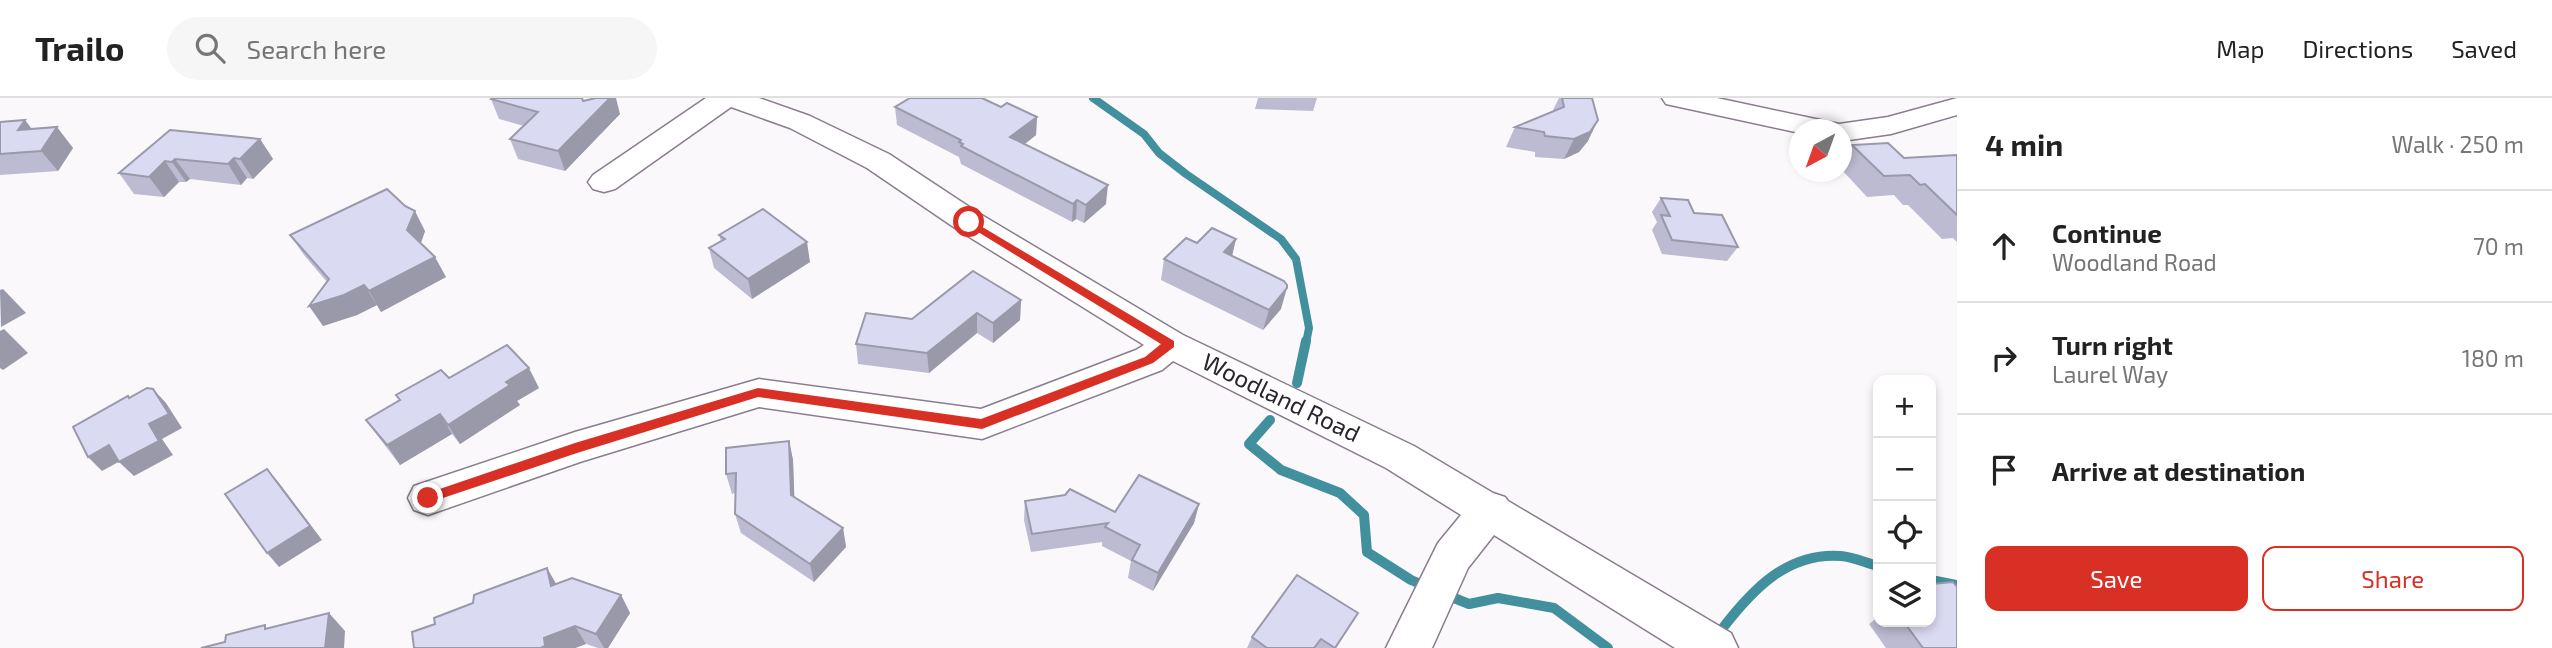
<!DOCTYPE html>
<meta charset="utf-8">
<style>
body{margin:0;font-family:"Exo 2",sans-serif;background:#f6f6f6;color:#222}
.controls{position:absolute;right:21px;bottom:21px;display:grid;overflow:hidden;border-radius:14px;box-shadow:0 4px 10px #0003}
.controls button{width:63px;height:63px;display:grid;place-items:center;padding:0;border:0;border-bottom:2px solid #e0e0e0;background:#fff;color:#222;font:35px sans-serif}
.compass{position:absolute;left:1789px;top:21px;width:63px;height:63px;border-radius:50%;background:#fff;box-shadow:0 4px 10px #0003;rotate:221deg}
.stop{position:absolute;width:21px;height:21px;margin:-16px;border:5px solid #d93025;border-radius:50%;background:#fff}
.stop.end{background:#d93025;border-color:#fff;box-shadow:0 2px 7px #0008}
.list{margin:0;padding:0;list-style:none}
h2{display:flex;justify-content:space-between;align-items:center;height:91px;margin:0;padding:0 28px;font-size:30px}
h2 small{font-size:23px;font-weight:400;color:#767676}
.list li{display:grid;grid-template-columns:46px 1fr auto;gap:21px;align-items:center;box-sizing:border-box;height:112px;padding:0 28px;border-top:2px solid #e0e0e0}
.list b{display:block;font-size:26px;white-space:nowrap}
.list p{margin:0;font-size:23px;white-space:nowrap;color:#767676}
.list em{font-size:23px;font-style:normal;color:#767676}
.actions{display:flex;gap:14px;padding:21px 28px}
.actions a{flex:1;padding:16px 0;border:2px solid #d93025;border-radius:14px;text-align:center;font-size:24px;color:#d93025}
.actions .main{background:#d93025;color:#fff}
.icon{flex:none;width:38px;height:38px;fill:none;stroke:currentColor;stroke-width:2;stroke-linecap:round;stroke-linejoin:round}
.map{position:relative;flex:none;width:1957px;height:550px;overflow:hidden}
header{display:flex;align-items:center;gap:42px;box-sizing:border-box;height:98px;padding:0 35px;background:#fff;border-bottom:2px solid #e0e0e0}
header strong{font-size:33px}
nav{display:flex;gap:38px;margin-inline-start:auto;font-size:24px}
.search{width:490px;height:63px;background:#f6f6f6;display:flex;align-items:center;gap:18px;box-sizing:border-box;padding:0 24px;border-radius:38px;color:#767676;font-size:26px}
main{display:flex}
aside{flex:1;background:#fff}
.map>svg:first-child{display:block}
</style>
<header>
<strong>Trailo</strong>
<div class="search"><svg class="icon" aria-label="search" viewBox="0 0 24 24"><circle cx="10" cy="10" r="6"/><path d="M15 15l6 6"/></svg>Search here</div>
<nav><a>Map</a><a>Directions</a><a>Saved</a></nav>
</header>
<main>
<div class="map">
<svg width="1957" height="550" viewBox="0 0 1957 550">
<rect width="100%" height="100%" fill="#fbf8fc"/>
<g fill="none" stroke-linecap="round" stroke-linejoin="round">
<polyline stroke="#428f9d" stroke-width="8" points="1093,0 1144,36 1159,55 1186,76 1281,141 1296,161 1309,230 1306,245"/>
<g stroke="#428f9d" stroke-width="10">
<polyline points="1297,285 1306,243"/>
<polyline points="1270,322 1249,346 1281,372 1340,395 1364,417 1367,454 1411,482 1428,489"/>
<polyline points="1931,482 1957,487"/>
<polyline points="1444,496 1469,506 1498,500 1554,510 1608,550"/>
<path d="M 1722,531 C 1752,492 1787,454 1841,458 C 1854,459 1866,465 1878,468"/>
</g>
<defs>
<g id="minor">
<polygon points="706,0 759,0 810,18 889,56 980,116 1183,237 1414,348 1493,395 1505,399 1508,403 1731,535 1738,550 1675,550 1494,437 1468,470 1432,550 1386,550 1438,445 1461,417 1386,370 1173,263 1162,272 982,341 759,309 580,364 428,417 414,412 408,400 414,388 575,334 759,281 981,311 1136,252 1144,247 958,132 867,70 790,30 731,9 615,91 604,94 593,91 588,84 593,77"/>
<polygon points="1662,0 1717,0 1839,26 1888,19 1957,0 1957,17 1891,36 1842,43 1842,32 1800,32 1800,35 1666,6"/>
</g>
</defs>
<use href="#minor" stroke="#8b7c8e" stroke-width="3"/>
<use href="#minor" fill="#fff" fill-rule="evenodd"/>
</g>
<g fill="#bcbbd1">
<polygon points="1258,0 1317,0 1313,13 1255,11"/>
<polygon points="1559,0 1592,0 1588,43 1579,54 1564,61 1535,59 1535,54 1506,49 1515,29 1552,14"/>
<polygon points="491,1 583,3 620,16 565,73 518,61 510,41 524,28 499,21"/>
<polygon points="895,9 1001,9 1037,19 1036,37 1024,46 1106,106 1084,125 1076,121 1072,124 961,66 959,59 897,27"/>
<polygon points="0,24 32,31 73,50 58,73 0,77"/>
<polygon points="170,32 260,41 273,61 253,81 247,80 241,87 190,81 186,84 179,84 164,99 134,96 119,75"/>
<polygon points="1852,47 1904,60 1957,57 1957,144 1953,140 1942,141 1908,107 1903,107 1894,97 1867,99 1842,72 1842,60"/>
<polygon points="1661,100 1694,115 1738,149 1727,163 1662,156 1652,132 1657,124 1652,114"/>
<polygon points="425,133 421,145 446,179 381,214 377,207 357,217 323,228 327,184 304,157 290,137"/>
<polygon points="719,137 810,164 752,201 714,170 709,150 721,143"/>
<polygon points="1236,141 1232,158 1281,211 1263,232 1161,182 1164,161 1197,145"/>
<polygon points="1021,202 1020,222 993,245 977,235 929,275 858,266 856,246 912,221"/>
<polygon points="449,280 539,290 517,303 520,307 460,346 452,336 400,367 380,341 366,322 400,302 396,297"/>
<polygon points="789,343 793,362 794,399 843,430 846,449 814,484 741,435 735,416 735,395 732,396 726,376"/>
<polygon points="1025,403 1115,414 1199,406 1194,425 1153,493 1128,480 1131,463 1102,448 1102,444 1031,454 1024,422"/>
<polygon points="557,486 621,497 630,515 608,550 598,550 586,546 575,550 414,550"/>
<polygon points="1358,515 1336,550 1247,550 1252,539"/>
<polygon points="1878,519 1878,524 1931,524 1957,550 1886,550 1869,526"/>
</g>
<g fill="#99a">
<polygon points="610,0 616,0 620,16 565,73 558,53"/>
<polygon points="1037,19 1036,37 1010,58 1010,39"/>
<polygon points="25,22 41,43 18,32"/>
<polygon points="1598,22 1588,43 1579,54 1564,61 1574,41"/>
<polygon points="57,29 73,50 58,73 41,53"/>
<polygon points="260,41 273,61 253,81 240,61"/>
<polygon points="234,60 247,80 241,87 228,66"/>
<polygon points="175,61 190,81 186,84 172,64"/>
<polygon points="165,63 179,84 164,99 149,79"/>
<polygon points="1108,87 1106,106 1084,125 1086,107"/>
<polygon points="1077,102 1076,121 1072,124 1073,106"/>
<polygon points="415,113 425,133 418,153 407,132"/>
<polygon points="1236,141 1231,162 1224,154"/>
<polygon points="807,144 810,164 752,201 748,181"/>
<polygon points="435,159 446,179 381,214 369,193"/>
<polygon points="364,187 377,207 357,217 323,228 309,208"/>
<polygon points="1287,190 1281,211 1263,232 1269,212"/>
<polygon points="3,191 26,215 1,229 0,192"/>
<polygon points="1021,202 1020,222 993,245 993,225"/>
<polygon points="977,215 977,235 929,275 927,255"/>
<polygon points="4,231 28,255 3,272 0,270 0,233"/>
<polygon points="529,270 539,290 517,303 520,307 460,346 448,327 506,284"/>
<polygon points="153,291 166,305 182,330 162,341 173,357 134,378 119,364 149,326"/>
<polygon points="440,316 452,336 400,367 387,347"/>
<polygon points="789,343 793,362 795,416 791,397"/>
<polygon points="109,347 124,361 102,373 88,359"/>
<polygon points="267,371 279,385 322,442 279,469 267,455"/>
<polygon points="1199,406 1194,425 1153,493 1158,475"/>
<polygon points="843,430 846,449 814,484 810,466"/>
<polygon points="547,470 558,489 551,488"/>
<polygon points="621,497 630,515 608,550 604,550 596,536"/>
<polygon points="329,515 345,533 344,550 325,550"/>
<polygon points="575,528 586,546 575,550 541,550 544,540"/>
</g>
<g fill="#dbdaf3" stroke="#99a" stroke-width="2">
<polygon points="492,0 582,0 583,3 596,0 610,0 558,53 510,41 538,14 491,1"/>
<polygon points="910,0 982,0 1001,9 1007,5 1037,19 1010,39 1108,87 1086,107 1077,102 1073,106 961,48 963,46 959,44 961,42 895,9"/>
<polygon points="1562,0 1592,0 1598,22 1590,34 1574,41 1545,38 1544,34 1515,29 1564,9"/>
<polygon points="25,22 18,32 57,29 41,53 0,56 0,24"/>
<polygon points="170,32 260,41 240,61 234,60 228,66 175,61 172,64 165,63 149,79 119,75"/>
<polygon points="1888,45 1904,60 1957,57 1957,117 1925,86 1920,87 1910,77 1884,78 1852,47"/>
<polygon points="387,91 405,108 415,113 407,132 435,159 369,193 364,187 344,197 309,208 329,181 290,137"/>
<polygon points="1661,100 1688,102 1694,115 1722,117 1738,149 1672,142 1661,117 1670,118"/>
<polygon points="763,111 807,144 748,181 709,150 725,141 719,137"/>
<polygon points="1212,130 1236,141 1224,154 1284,183 1287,187 1287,190 1269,212 1164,161 1186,140 1197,145"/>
<polygon points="973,173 1021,202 993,225 977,215 927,255 856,246 866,215 912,221"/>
<polygon points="507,247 529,270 506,284 510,287 448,327 440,316 387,347 366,322 400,302 396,297 441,272 449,280"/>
<polygon points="147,290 153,291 169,316 149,326 159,343 119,364 109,347 88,359 73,329 128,298 129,300"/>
<polygon points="789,343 791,397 843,430 810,466 735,416 736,375 726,376 726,350"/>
<polygon points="267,371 310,428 267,455 225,396"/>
<polygon points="1139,377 1199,406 1158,475 1132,462 1140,447 1105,429 1108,425 1032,436 1025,403 1065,397 1070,391 1115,414"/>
<polygon points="547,470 551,488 572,480 621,497 596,536 575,528 544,540 545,548 541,550 414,550 412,534 435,526 434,520 473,505 474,497"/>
<polygon points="1297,477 1358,515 1335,550 1321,541 1314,550 1267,550 1252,539"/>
<polygon points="1953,484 1957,489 1957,550 1923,550 1904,524 1931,524 1931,486"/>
<polygon points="329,515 325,550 201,550 225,544 226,537 265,527 265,531"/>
</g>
<polygon fill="#d93025" points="969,121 1174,243 1174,249 1153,265 982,331 758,299 577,355 428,405 424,404 424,396 428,395 575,345 758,290 981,321 1145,259 1161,246 965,126 964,124"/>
<g text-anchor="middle" stroke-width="6" stroke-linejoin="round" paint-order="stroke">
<g font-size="24" fill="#2a242c" stroke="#fff">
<text transform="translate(1281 300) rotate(26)" y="8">Woodland Road</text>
</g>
</g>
</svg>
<div class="controls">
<button>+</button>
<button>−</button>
<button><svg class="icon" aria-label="locate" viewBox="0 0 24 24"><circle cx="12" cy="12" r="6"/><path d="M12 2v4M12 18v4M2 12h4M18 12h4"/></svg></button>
<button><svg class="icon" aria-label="layers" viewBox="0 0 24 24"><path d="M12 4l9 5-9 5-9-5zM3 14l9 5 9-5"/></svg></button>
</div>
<svg class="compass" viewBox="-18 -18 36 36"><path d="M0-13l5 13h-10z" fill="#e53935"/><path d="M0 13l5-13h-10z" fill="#767676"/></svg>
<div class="stop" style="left:969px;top:124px"></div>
<div class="stop end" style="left:428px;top:400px"></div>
</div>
<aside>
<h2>4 min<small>Walk · 250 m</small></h2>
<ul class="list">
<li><svg class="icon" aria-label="ahead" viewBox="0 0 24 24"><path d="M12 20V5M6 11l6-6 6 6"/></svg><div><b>Continue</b><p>Woodland Road</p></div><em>70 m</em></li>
<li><svg class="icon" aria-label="right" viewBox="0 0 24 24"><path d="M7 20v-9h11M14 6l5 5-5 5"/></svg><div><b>Turn right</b><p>Laurel Way</p></div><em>180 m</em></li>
<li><svg class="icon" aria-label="arrive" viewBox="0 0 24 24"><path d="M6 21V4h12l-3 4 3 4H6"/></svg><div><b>Arrive at destination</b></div></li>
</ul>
<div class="actions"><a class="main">Save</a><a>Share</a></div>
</aside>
</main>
